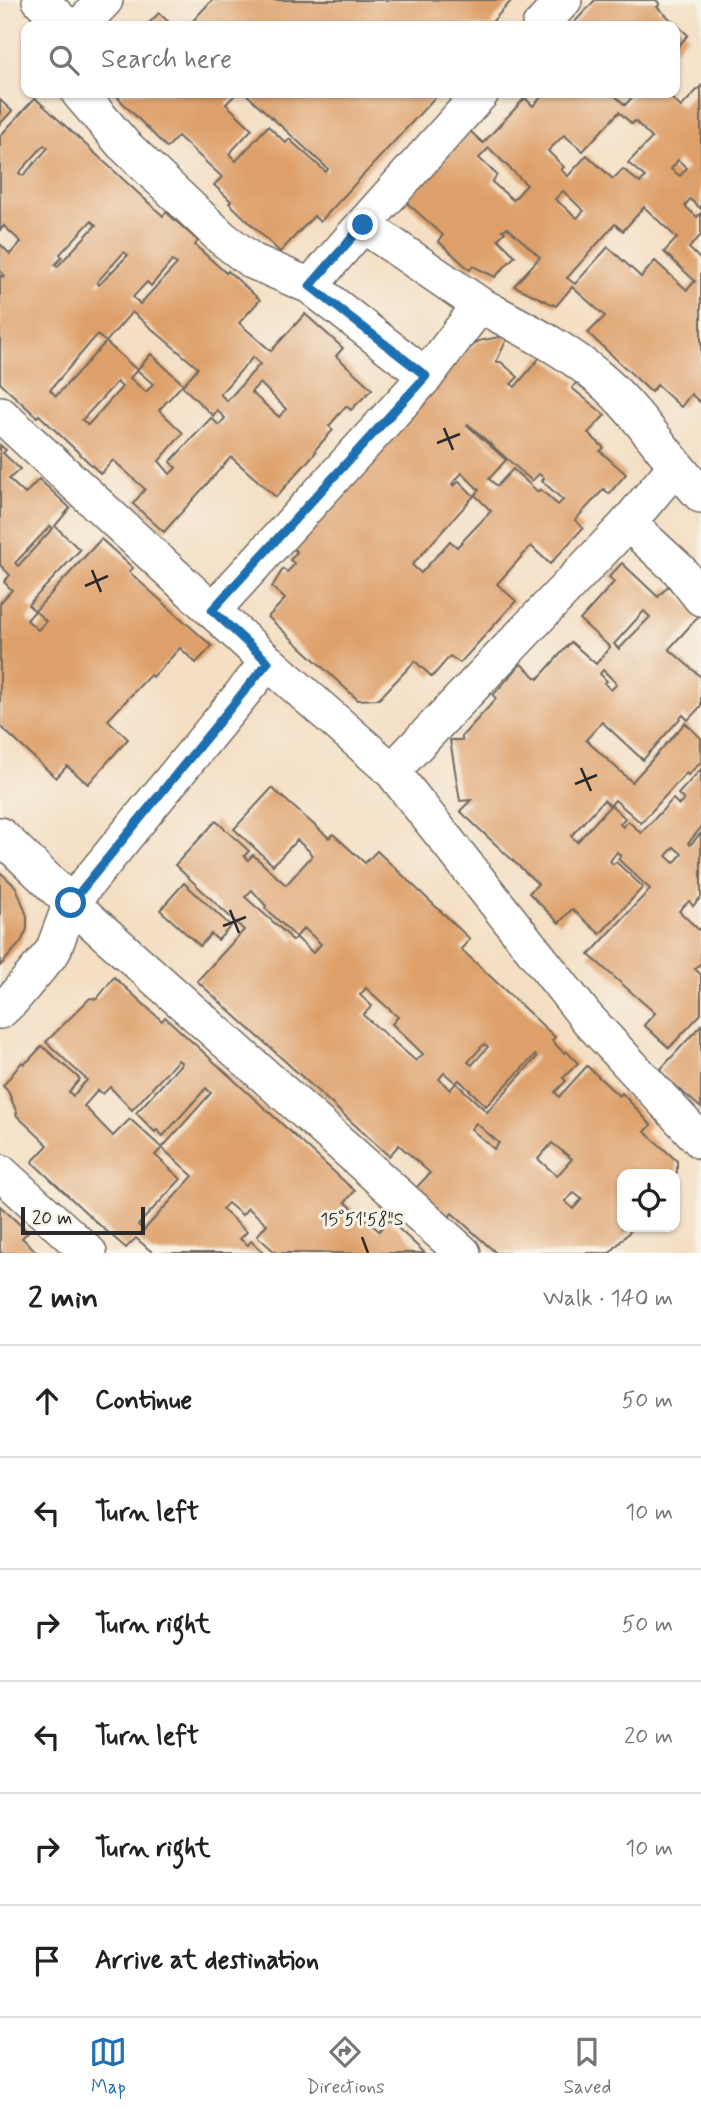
<!DOCTYPE html>
<meta charset="utf-8">
<style>
body{margin:0;font-family:Mynerve,sans-serif;background:#f2f2f2;color:#222}
.controls{position:absolute;right:21px;bottom:21px;display:grid;overflow:hidden;border-radius:14px;box-shadow:0 2px 5px #0004}
.controls button{width:63px;height:63px;display:grid;place-items:center;padding:0;border:0;border-bottom:2px solid #e0e0e0;background:#fff;color:#222;font:35px sans-serif}
.scale{position:absolute;left:21px;bottom:18px;width:124px;box-sizing:border-box;padding-left:7px;border:4px solid #2b2b2b;border-top:0;font-size:19px;line-height:24px;white-space:nowrap;color:#2b2b2b;-webkit-text-stroke:5px #f7f3e8;paint-order:stroke}
.stop{position:absolute;width:21px;height:21px;margin:-16px;border:5px solid #1f6fb2;border-radius:50%;background:#fff}
.stop.end{background:#1f6fb2;border-color:#fff;box-shadow:0 2px 7px #0008}
.list{margin:0;padding:0;list-style:none}
h2{display:flex;justify-content:space-between;align-items:center;height:91px;margin:0;padding:0 28px;font-size:30px}
h2 small{font-size:23px;font-weight:400;color:#767676}
.list li{display:grid;grid-template-columns:46px 1fr auto;gap:21px;align-items:center;box-sizing:border-box;height:112px;padding:0 28px;border-top:2px solid #e0e0e0}
.list b{display:block;font-size:26px;white-space:nowrap}
.list em{font-size:23px;font-style:normal;color:#767676}
.icon{flex:none;width:38px;height:38px;fill:none;stroke:currentColor;stroke-width:2;stroke-linecap:round;stroke-linejoin:round}
.map{position:relative;flex:none;width:701px;height:1253px;overflow:hidden}
.search{position:absolute;background:#fff;box-shadow:0 2px 5px #0004;left:21px;right:21px;top:21px;height:77px;display:flex;align-items:center;gap:18px;box-sizing:border-box;padding:0 24px;border-radius:14px;color:#767676;font-size:26px}
.sheet{height:763px;background:#fff}
nav{display:flex;justify-content:space-around;align-items:center;box-sizing:border-box;height:98px;border-top:2px solid #e0e0e0;background:#fff;font-size:19px;color:#767676}
nav a{display:grid;justify-items:center;gap:4px}
nav .on{color:#1f6fb2}
.map>svg:first-child{display:block}
</style>
<div class="map">
<svg width="701" height="1253" viewBox="0 0 701 1253">
<rect width="100%" height="100%" fill="#f7f3e8"/>
<filter id="ink" filterUnits="userSpaceOnUse"><feTurbulence type="fractalNoise" baseFrequency=".0143" numOctaves="2"/><feDisplacementMap in="SourceGraphic" scale="14" xChannelSelector="R" yChannelSelector="G"/><feConvolveMatrix kernelMatrix="1 2 1 2 8 2 1 2 1" color-interpolation-filters="sRGB"/></filter>
<filter id="wash" filterUnits="userSpaceOnUse"><feTurbulence type="fractalNoise" baseFrequency=".00686" numOctaves="4" result="noise"/><feDisplacementMap in="SourceGraphic" scale="28" xChannelSelector="R" yChannelSelector="G"/><feGaussianBlur stdDeviation="1.57" result="paint"/><feColorMatrix in="noise" values="0 0 0 0 0 0 0 0 0 0 0 0 0 0 0 0 0 1.4 0 .05"/><feComposite in="paint" operator="in"/></filter>
<g filter="url(#wash)">
<rect width="100%" height="100%" fill="#f4dfc4"/>
<g id="blocks">
<g fill="#dea06a" fill-rule="evenodd">
<polygon points="212,0 512,0 491,23 495,26 392,26 389,24 387,26 188,26"/>
<polygon points="595,0 656,0 660,4 657,7 688,35 675,50 675,26 571,26"/>
<polygon points="159,13 173,26 146,26"/>
<path d="M 701,86 L 701,209 L 690,199 L 685,206 L 697,217 L 701,213 L 701,235 L 689,248 L 701,260 L 701,403 L 691,394 L 681,407 L 657,385 L 651,392 L 588,333 L 605,316 L 572,287 L 556,306 L 514,286 L 540,257 L 508,228 L 502,230 L 505,232 L 498,239 L 515,256 L 495,277 L 473,266 L 470,270 L 438,241 L 443,235 L 405,201 L 470,131 L 483,143 L 525,98 L 533,106 L 545,93 L 612,93 L 625,105 L 636,93 L 666,93 L 681,107 ZM 619,112 L 632,124 L 635,121 L 652,138 L 628,163 L 645,177 L 640,183 L 623,169 L 613,179 L 587,155 L 568,176 L 561,170 L 564,167 L 548,151 L 564,135 L 583,151 ZM 489,148 L 527,185 L 513,200 L 492,182 L 497,175 L 479,158 ZM 678,160 L 687,168 L 680,176 L 671,169 ZM 563,191 L 584,211 L 577,218 L 555,199 ZM 644,207 L 677,238 L 664,252 L 695,281 L 687,290 L 655,261 L 641,277 L 608,247 L 575,284 L 567,278 L 615,224 L 623,231 Z"/>
<polygon points="123,93 237,93 226,104 252,129 229,154 236,161 268,126 286,143 289,139 326,172 328,169 245,93 439,93 320,222 314,216 280,252 229,203 231,201 214,185 222,177 178,136 167,148 118,98"/>
<path d="M 35,98 L 163,216 L 166,212 L 198,241 L 195,245 L 226,273 L 228,271 L 260,300 L 239,323 L 271,351 L 305,314 L 343,348 L 336,356 L 372,389 L 351,410 L 346,406 L 329,426 L 333,430 L 315,450 L 316,452 L 276,497 L 231,457 L 164,532 L 133,504 L 145,489 L 113,460 L 101,474 L 39,415 L 37,417 L 0,383 L 0,275 L 3,277 L 4,275 L 0,271 L 0,244 L 10,254 L 21,242 L 4,226 L 0,230 L 0,136 ZM 44,145 L 48,148 L 23,176 L 19,173 ZM 91,221 L 96,225 L 57,267 L 55,265 L 62,257 L 60,254 ZM 124,252 L 128,255 L 99,285 L 97,282 ZM 172,261 L 177,264 L 140,304 L 133,297 L 147,282 L 151,286 ZM 132,312 L 198,368 L 182,386 L 213,416 L 217,410 L 225,418 L 219,425 L 211,418 L 170,462 L 176,468 L 170,474 L 159,461 L 183,433 L 159,410 L 183,384 L 151,354 L 137,370 L 106,342 L 56,396 L 50,390 L 97,335 L 106,342 ZM 253,357 L 260,364 L 227,401 L 220,394 ZM 137,370 L 153,384 L 146,392 L 130,378 ZM 117,382 L 122,387 L 88,425 L 82,420 ZM 260,383 L 286,409 L 279,417 L 251,392 Z"/>
<polygon points="0,100 12,111 0,124"/>
<path d="M 509,335 L 496,362 L 501,362 L 518,377 L 511,384 L 515,387 L 541,356 L 577,382 L 572,388 L 605,415 L 588,433 L 604,448 L 600,451 L 626,474 L 609,494 L 604,489 L 575,520 L 583,528 L 550,564 L 531,546 L 497,584 L 516,601 L 460,663 L 450,656 L 432,677 L 415,661 L 379,699 L 358,700 L 268,617 L 285,599 L 272,587 L 283,569 L 287,572 L 295,564 L 290,560 L 297,552 L 290,546 L 456,359 L 479,341 ZM 468,424 L 532,481 L 539,474 L 544,478 L 542,481 L 563,500 L 558,505 L 540,489 L 538,492 L 513,469 L 497,486 L 489,479 L 506,460 L 467,425 ZM 462,473 L 479,490 L 475,495 L 491,511 L 457,547 L 450,541 L 421,573 L 412,565 L 474,496 L 459,481 L 454,486 L 452,484 Z"/>
<path d="M 0,445 L 6,450 L 3,453 L 20,469 L 9,479 L 25,494 L 39,479 L 70,508 L 55,526 L 80,550 L 28,605 L 35,611 L 27,620 L 38,630 L 46,621 L 35,611 L 101,539 L 133,568 L 129,572 L 212,646 L 196,663 L 180,648 L 153,677 L 150,675 L 108,720 L 128,739 L 88,784 L 67,766 L 56,778 L 0,726 L 0,603 L 12,590 L 4,582 L 10,575 L 0,565 ZM 50,526 L 53,528 L 18,566 L 15,563 Z"/>
<path d="M 622,563 L 658,597 L 668,586 L 699,616 L 669,649 L 701,677 L 701,706 L 688,720 L 683,715 L 643,760 L 602,722 L 586,740 L 632,782 L 685,723 L 701,738 L 701,762 L 688,775 L 686,773 L 641,823 L 615,800 L 611,805 L 625,818 L 620,824 L 623,827 L 628,821 L 641,833 L 673,799 L 679,805 L 684,800 L 678,794 L 701,769 L 701,828 L 688,843 L 690,845 L 701,833 L 701,897 L 693,906 L 689,901 L 679,911 L 699,930 L 701,928 L 701,963 L 695,969 L 701,975 L 701,1014 L 669,1048 L 644,1025 L 655,1013 L 589,955 L 650,889 L 618,859 L 621,856 L 617,852 L 610,861 L 613,864 L 616,862 L 643,887 L 600,934 L 572,909 L 559,923 L 529,893 L 538,884 L 460,811 L 471,800 L 460,801 L 450,740 L 462,740 L 462,736 L 496,699 L 493,695 L 521,664 L 538,679 L 571,642 L 596,664 L 610,647 L 580,620 L 614,582 L 609,577 ZM 644,611 L 650,617 L 619,649 L 614,644 ZM 603,670 L 617,684 L 611,690 L 604,683 L 607,681 L 600,674 ZM 604,800 L 610,806 L 577,842 L 571,836 ZM 674,847 L 682,854 L 674,863 L 666,856 Z"/>
<path d="M 272,788 L 329,838 L 333,834 L 365,863 L 377,851 L 470,939 L 461,949 L 555,1037 L 552,1041 L 564,1053 L 566,1051 L 578,1063 L 563,1078 L 566,1081 L 555,1092 L 559,1097 L 587,1066 L 619,1096 L 622,1093 L 651,1125 L 645,1132 L 677,1161 L 677,1172 L 675,1174 L 622,1174 L 622,1227 L 634,1227 L 610,1253 L 496,1253 L 452,1213 L 449,1217 L 416,1188 L 430,1173 L 399,1145 L 389,1156 L 197,981 L 244,930 L 175,865 L 216,821 L 249,851 L 244,856 L 248,860 L 253,855 L 286,885 L 312,856 L 309,851 L 297,840 L 273,865 L 234,829 ZM 252,890 L 266,906 L 265,908 L 296,937 L 292,941 L 289,936 L 245,897 ZM 304,928 L 321,944 L 313,953 L 296,937 ZM 366,988 L 398,1017 L 392,1024 L 423,1054 L 416,1061 L 363,1015 L 372,1006 L 360,995 ZM 484,1044 L 488,1047 L 472,1065 L 468,1062 ZM 535,1055 L 537,1057 L 487,1112 L 456,1083 L 450,1090 L 439,1079 L 444,1073 L 456,1083 L 459,1080 L 486,1106 ZM 476,1123 L 499,1143 L 494,1149 L 471,1129 ZM 552,1143 L 572,1159 L 557,1176 L 538,1159 ZM 574,1193 L 582,1199 L 573,1209 L 565,1201 Z"/>
<polygon points="0,872 16,887 27,916 27,929 21,942 0,966"/>
<polygon points="184,883 231,926 218,940 211,934 200,946 160,910"/>
<path d="M 114,977 L 162,1021 L 165,1017 L 355,1191 L 345,1202 L 379,1231 L 389,1220 L 425,1253 L 276,1253 L 257,1236 L 267,1224 L 248,1208 L 242,1215 L 228,1203 L 222,1209 L 247,1232 L 240,1239 L 248,1245 L 251,1241 L 263,1253 L 153,1253 L 136,1238 L 126,1248 L 95,1221 L 32,1162 L 48,1145 L 16,1115 L 17,1113 L 8,1091 L 3,1086 L 22,1062 L 24,1064 L 29,1060 L 42,1046 L 80,1079 L 69,1092 L 73,1096 L 87,1080 L 46,1042 L 90,998 L 97,999 ZM 178,1060 L 182,1063 L 136,1113 L 155,1132 L 157,1130 L 163,1136 L 206,1088 L 211,1093 L 162,1148 L 130,1119 L 113,1136 L 84,1106 L 98,1090 L 103,1094 L 110,1087 L 132,1110 ZM 162,1148 L 193,1176 L 144,1230 L 138,1225 L 181,1179 L 155,1155 Z"/>
<polygon points="701,1025 701,1108 659,1071"/>
<polygon points="0,1206 28,1232 22,1238 38,1253 0,1253"/>
</g>
</g>
</g>
<g filter="url(#ink)">
<use href="#blocks" fill-opacity="0" stroke="#716a61" stroke-width="2"/>
<g fill="none" stroke-linecap="round" stroke-linejoin="round">
<defs>
<g id="minor">
<polyline points="40,0 67,26"/>
<polyline points="80,26 105,0"/>
<polyline points="540,26 564,0"/>
<polyline points="79,93 123,144 222,238 252,261 310,286 426,376 480,305 363,225 310,286"/>
<polyline points="363,225 481,93"/>
<path d="M 480,305 C 521,327 564,348 599,378 C 638,411 666,457 701,495"/>
<polyline points="0,414 268,662 392,771 586,1017 701,1141"/>
<polyline points="675,467 628,523 679,570 701,598"/>
<polyline points="213,610 426,376"/>
<polyline points="392,771 628,523"/>
<polyline points="0,835 71,903 463,1253"/>
<polyline points="0,1011 12,1000 53,951 71,903 268,662"/>
<polyline points="0,1172 89,1253"/>
</g>
</defs>
<use href="#minor" stroke="#716a61" stroke-width="38"/>
<use href="#minor" stroke="#fff" stroke-width="35"/>
</g>
</g>
<g fill="none" stroke-linecap="round" stroke-linejoin="round" filter="url(#ink)">
<polyline stroke="#1f6fb2" stroke-width="9" points="71,903 268,662 212,610 426,376 310,286 363,225"/>
</g>
<path fill="none" stroke="#2b2b2b" stroke-width="2.5" d="M 444,428 L 453,450M 437,443 L 460,434M 92,570 L 101,592M 85,586 L 108,576M 581,768 L 591,791M 575,784 L 597,775M 230,910 L 239,933M 223,926 L 246,917M 362,1237 L 368,1253"/>
<g font-size="18" text-anchor="middle" fill="#2b2b2b" stroke="#f7f3e8" stroke-width="6" stroke-linejoin="round" paint-order="stroke">
<text x="362" y="1225">15°51'58"S</text>
</g>
</svg>
<div class="controls">
<button><svg class="icon" aria-label="locate" viewBox="0 0 24 24"><circle cx="12" cy="12" r="6"/><path d="M12 2v4M12 18v4M2 12h4M18 12h4"/></svg></button>
</div>
<div class="scale">20 m</div>
<div class="stop" style="left:71px;top:903px"></div>
<div class="stop end" style="left:363px;top:225px"></div>
<div class="search"><svg class="icon" aria-label="search" viewBox="0 0 24 24"><circle cx="10" cy="10" r="6"/><path d="M15 15l6 6"/></svg>Search here</div>
</div>
<section class="sheet">
<h2>2 min<small>Walk · 140 m</small></h2>
<ul class="list">
<li><svg class="icon" aria-label="ahead" viewBox="0 0 24 24"><path d="M12 20V5M6 11l6-6 6 6"/></svg><div><b>Continue</b></div><em>50 m</em></li>
<li><svg class="icon" aria-label="left" viewBox="0 0 24 24"><path d="M17 20v-9H6M10 6l-5 5 5 5"/></svg><div><b>Turn left</b></div><em>10 m</em></li>
<li><svg class="icon" aria-label="right" viewBox="0 0 24 24"><path d="M7 20v-9h11M14 6l5 5-5 5"/></svg><div><b>Turn right</b></div><em>50 m</em></li>
<li><svg class="icon" aria-label="left" viewBox="0 0 24 24"><path d="M17 20v-9H6M10 6l-5 5 5 5"/></svg><div><b>Turn left</b></div><em>20 m</em></li>
<li><svg class="icon" aria-label="right" viewBox="0 0 24 24"><path d="M7 20v-9h11M14 6l5 5-5 5"/></svg><div><b>Turn right</b></div><em>10 m</em></li>
<li><svg class="icon" aria-label="arrive" viewBox="0 0 24 24"><path d="M6 21V4h12l-3 4 3 4H6"/></svg><div><b>Arrive at destination</b></div></li>
</ul>
</section>
<nav>
<a class="on"><svg class="icon" aria-label="map" viewBox="0 0 24 24"><path d="M3 6l6-2 6 2 6-2v14l-6 2-6-2-6 2zM9 4v14M15 6v14"/></svg>Map</a>
<a><svg class="icon" aria-label="directions" viewBox="0 0 24 24"><path d="M12 3l9 9-9 9-9-9zM9 14v-3h6M13 9l2 2-2 2"/></svg>Directions</a>
<a><svg class="icon" aria-label="saved" viewBox="0 0 24 24"><path d="M7 4h10v16l-5-4-5 4z"/></svg>Saved</a>
</nav>
